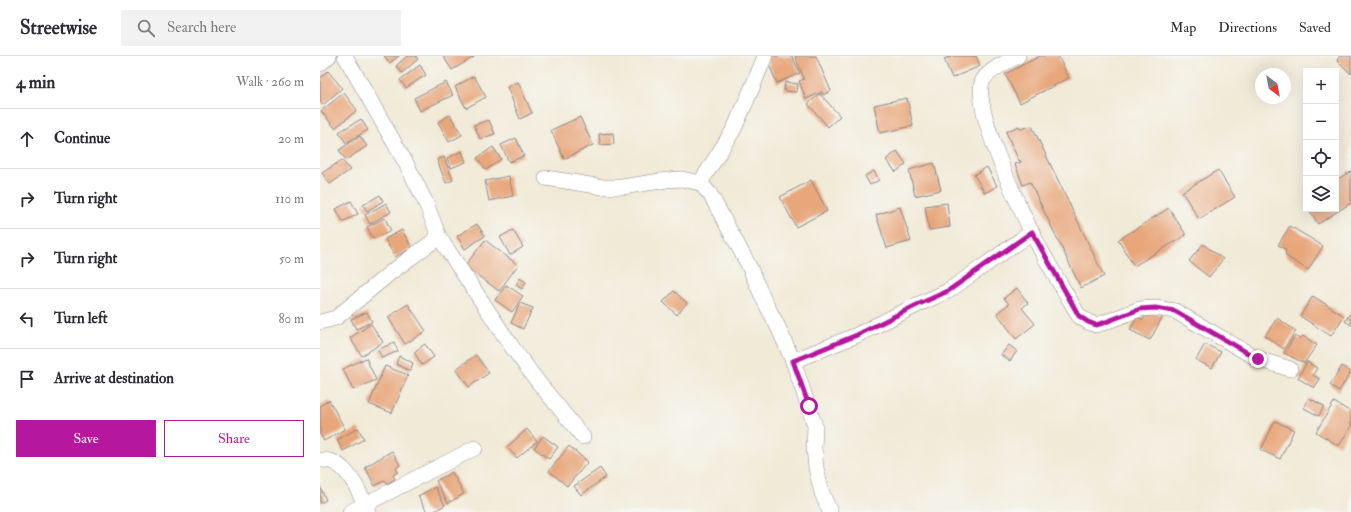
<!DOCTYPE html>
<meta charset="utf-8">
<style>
body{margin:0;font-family:"IM FELL Double Pica",serif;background:#f2f2f3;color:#2b2b33}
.controls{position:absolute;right:12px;top:12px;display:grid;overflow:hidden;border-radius:0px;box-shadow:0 4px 16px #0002}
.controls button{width:36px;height:36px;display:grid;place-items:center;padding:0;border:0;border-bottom:1px solid #e1e1e2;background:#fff;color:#2b2b33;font:20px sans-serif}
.compass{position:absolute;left:935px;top:12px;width:36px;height:36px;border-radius:50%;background:#fff;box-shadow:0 4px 16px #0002;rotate:148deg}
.stop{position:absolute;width:12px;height:12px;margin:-9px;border:3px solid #b5179e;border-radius:50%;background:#fff}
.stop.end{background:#b5179e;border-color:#fff;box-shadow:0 1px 4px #0008}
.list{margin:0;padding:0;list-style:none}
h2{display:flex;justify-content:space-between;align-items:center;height:52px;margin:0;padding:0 16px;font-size:17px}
h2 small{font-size:13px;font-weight:400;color:#7c7c81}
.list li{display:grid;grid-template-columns:26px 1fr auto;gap:12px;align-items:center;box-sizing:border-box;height:60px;padding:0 16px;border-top:1px solid #e1e1e2}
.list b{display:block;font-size:15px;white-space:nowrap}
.list em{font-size:13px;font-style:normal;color:#7c7c81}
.actions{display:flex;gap:8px;padding:12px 16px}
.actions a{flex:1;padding:9px 0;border:1px solid #b5179e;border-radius:0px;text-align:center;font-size:14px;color:#b5179e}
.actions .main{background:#b5179e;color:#fff}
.icon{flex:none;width:22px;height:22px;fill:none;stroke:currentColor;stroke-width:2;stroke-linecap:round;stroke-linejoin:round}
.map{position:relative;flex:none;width:1031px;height:456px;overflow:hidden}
header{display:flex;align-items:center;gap:24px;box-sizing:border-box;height:56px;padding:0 20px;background:#fff;border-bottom:1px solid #e1e1e2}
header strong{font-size:19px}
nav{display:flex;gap:22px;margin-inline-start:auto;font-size:14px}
.search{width:280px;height:36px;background:#f2f2f3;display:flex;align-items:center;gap:10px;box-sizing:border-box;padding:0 14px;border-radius:0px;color:#7c7c81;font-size:15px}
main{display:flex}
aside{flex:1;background:#fff}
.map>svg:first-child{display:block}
</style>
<header>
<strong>Streetwise</strong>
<div class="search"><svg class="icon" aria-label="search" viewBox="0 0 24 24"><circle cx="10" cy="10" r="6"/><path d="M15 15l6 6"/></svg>Search here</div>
<nav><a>Map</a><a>Directions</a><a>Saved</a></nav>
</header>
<main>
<aside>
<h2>4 min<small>Walk · 260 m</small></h2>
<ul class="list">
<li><svg class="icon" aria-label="ahead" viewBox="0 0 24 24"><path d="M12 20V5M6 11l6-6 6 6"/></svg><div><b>Continue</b></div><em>20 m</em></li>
<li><svg class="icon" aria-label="right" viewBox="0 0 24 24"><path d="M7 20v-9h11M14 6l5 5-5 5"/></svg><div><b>Turn right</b></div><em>110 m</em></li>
<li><svg class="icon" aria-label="right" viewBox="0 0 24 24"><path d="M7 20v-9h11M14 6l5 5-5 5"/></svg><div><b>Turn right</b></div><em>50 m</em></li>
<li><svg class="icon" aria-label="left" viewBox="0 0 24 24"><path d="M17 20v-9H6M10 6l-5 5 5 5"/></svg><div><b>Turn left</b></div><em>80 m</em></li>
<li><svg class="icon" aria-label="arrive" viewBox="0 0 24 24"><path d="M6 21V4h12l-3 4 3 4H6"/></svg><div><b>Arrive at destination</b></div></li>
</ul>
<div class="actions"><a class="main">Save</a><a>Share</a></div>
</aside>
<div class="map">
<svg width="1031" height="456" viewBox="0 0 1031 456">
<rect width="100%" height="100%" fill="#f6f6f2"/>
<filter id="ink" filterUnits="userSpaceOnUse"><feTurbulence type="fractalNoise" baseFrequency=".025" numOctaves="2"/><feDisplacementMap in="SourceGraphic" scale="8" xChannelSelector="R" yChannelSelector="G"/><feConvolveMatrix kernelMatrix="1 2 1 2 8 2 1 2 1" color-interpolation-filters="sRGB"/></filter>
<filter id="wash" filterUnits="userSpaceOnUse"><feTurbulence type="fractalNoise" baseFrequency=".012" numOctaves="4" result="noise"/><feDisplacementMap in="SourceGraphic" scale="16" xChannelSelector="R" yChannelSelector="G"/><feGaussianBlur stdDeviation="0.9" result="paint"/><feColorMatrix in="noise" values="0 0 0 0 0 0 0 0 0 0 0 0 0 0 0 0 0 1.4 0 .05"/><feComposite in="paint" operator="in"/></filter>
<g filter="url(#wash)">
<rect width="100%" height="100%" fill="#f1ead7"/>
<g id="blocks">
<g fill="#e8a67a">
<polygon points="64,0 79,0 70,7"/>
<polygon points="87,0 96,0 98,3 82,17 76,10"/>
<polygon points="123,0 153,0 154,1 132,14"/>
<polygon points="451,0 472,0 480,17 457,27 446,2"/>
<polygon points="475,0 496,0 511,35 503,39 502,36 486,43 479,25 484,23"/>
<polygon points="633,0 656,0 660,10 632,22 624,3"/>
<polygon points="720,0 738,0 749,22 700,47 685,18"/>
<polygon points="1020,0 1031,0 1031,18 1017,4"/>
<polygon points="100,9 106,19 86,32 80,24"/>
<polygon points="8,15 22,32 3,49 0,45 0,22"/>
<polygon points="154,20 166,41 146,52 135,31"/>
<polygon points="126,26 133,39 100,55 94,42"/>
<polygon points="198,26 212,57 200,63 187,31"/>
<polygon points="465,26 478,28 477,36 464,35"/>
<polygon points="24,37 37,54 15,72 1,55"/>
<polygon points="500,38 520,60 508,71 488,48"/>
<polygon points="587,42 593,70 560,77 554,49"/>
<polygon points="130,59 142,79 129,86 118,66"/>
<polygon points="260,61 273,89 244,103 231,74"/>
<polygon points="41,63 48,74 26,87 19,76"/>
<polygon points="169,64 175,78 160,83 154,69"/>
<polygon points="699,70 700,73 712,70 784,220 761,232 710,126 703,129 695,108 701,106 700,104 699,105 686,76"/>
<polygon points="293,77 294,88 280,89 279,78"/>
<polygon points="40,80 47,90 26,104 19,94"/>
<polygon points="196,82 204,100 189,106 181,89"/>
<polygon points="173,91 181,103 166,114 157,102"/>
<polygon points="142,95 146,106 131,112 127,102"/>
<polygon points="577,95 586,108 576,116 566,104"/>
<polygon points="124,101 133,124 126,127 117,104"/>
<polygon points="22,104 30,114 10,128 2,117"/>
<polygon points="614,107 621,134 595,140 589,114"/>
<polygon points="667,111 677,130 665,137 654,119"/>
<polygon points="898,114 915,141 879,163 862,136"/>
<polygon points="554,115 559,124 550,129 545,120"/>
<polygon points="1031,115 1031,147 998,168 989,153 1016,153 1016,124"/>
<polygon points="189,120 193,140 169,145 165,125"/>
<polygon points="491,124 507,155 476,171 460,141"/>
<polygon points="60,139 63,145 47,155 43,149"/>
<polygon points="31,145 38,158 23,166 16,153"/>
<polygon points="66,147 71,156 50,168 45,159"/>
<polygon points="627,147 630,171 609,174 605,150"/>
<polygon points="580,151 591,185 567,192 556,159"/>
<polygon points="849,152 866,179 814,210 798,184"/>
<polygon points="65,162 71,175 53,183 47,171"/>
<polygon points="157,168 165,180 145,193 137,180"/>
<polygon points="970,170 1003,190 988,214 966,200 965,193 958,189"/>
<polygon points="82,174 92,192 75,201 65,183"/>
<polygon points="193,174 203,191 190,199 180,181"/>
<polygon points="165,184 198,209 179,235 145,210"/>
<polygon points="883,188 903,203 889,221 869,205"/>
<polygon points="200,222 206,226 202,233 196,229"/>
<polygon points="186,229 203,240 192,256 175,244"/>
<polygon points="697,232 708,247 702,252 715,268 696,283 677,257 689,248 684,242"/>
<polygon points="354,235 367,247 357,259 343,246"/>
<polygon points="993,240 1024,260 1011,280 980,260"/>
<polygon points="200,247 213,252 203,273 191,267"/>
<polygon points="88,248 106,275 85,288 68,261"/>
<polygon points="47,256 52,266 36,273 31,263"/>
<polygon points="827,256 843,260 830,284 810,274 817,261 823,264"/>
<polygon points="1031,257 1031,269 1025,265"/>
<polygon points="957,262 976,275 964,293 945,280"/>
<polygon points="51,268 63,286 42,300 30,282"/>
<polygon points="975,280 980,283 983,280 997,289 984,307 964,297"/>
<polygon points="74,286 78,295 62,302 58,294"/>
<polygon points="105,288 114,301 102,309 94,296"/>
<polygon points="885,288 901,296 892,312 876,304"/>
<polygon points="689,289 697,295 690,305 681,299"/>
<polygon points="156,299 169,317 149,331 136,313"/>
<polygon points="79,300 93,307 90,315 76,308"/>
<polygon points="46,302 56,324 33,334 23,313"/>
<polygon points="987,306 997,312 993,319 1000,323 994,332 978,322"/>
<polygon points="65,310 88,319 72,357 49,348"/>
<polygon points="1022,310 1031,316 1019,335 1010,329"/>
<polygon points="989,342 1004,350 999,360 984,352"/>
<polygon points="9,344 25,373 4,385 0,378 0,350"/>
<polygon points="1014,346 1031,356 1031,370 1019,390 996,376"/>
<polygon points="955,365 974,374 960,403 941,394"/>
<polygon points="38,372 44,383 23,395 17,384"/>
<polygon points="207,373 217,385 197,402 187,391"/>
<polygon points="223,380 238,391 229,403 214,392"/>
<polygon points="249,390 268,406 247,430 229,415"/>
<polygon points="72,395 80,409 76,412 78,416 73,419 75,423 67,428 65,424 55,430 45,411"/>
<polygon points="280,412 286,421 261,439 254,430"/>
<polygon points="132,416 144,438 128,447 116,425"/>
<polygon points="0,430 6,444 0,447"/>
<polygon points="115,431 125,449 113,456 107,456 98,440"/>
</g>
</g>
</g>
<g filter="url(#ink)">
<use href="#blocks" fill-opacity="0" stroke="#8a8689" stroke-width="1"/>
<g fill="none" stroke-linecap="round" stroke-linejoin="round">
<defs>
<g id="street">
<polyline points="25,0 88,111 106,147 119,181 192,291 218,326 263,381"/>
<path d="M 698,0 C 688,5 669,14 663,24 C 650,47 699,150 711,175 C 725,204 743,232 759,260 L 768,266 L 776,269 L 783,267 L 820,253 L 835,252 L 855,255 L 938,303 L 970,313"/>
<polyline points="0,8 9,0"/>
<polyline points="226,122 283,131 302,131 347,124 362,123 380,127 390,138 428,208 443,242 458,271 473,305 495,370 494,392 496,412 502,437 510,456"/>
<polyline points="380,127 414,73 432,32 445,0"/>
<polyline points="0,266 16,262 70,217 119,181"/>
<polyline points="473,305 537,279 597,249 628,235 712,176"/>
<path d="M 0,404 C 4,404 9,404 13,406 C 29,412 42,440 48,456"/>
<polyline points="30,456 155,392"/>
</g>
</defs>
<use href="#street" stroke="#8a8689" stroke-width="16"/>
<use href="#street" stroke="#fff" stroke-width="15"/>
</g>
</g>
<g fill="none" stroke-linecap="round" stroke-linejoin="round" filter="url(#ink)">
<polyline stroke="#b5179e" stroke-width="5" points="489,350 473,305 537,279 597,249 628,235 712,176 759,260 768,266 776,269 783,267 820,253 835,252 855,255 938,303"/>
</g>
</svg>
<div class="controls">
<button>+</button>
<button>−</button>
<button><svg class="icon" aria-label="locate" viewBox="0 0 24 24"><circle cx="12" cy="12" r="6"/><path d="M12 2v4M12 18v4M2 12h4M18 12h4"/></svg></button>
<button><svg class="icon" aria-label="layers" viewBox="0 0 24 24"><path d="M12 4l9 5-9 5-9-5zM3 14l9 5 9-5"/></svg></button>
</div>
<svg class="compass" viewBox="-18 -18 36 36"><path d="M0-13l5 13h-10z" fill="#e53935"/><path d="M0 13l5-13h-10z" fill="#7c7c81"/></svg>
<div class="stop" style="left:489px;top:350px"></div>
<div class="stop end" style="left:938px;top:303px"></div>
</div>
</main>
